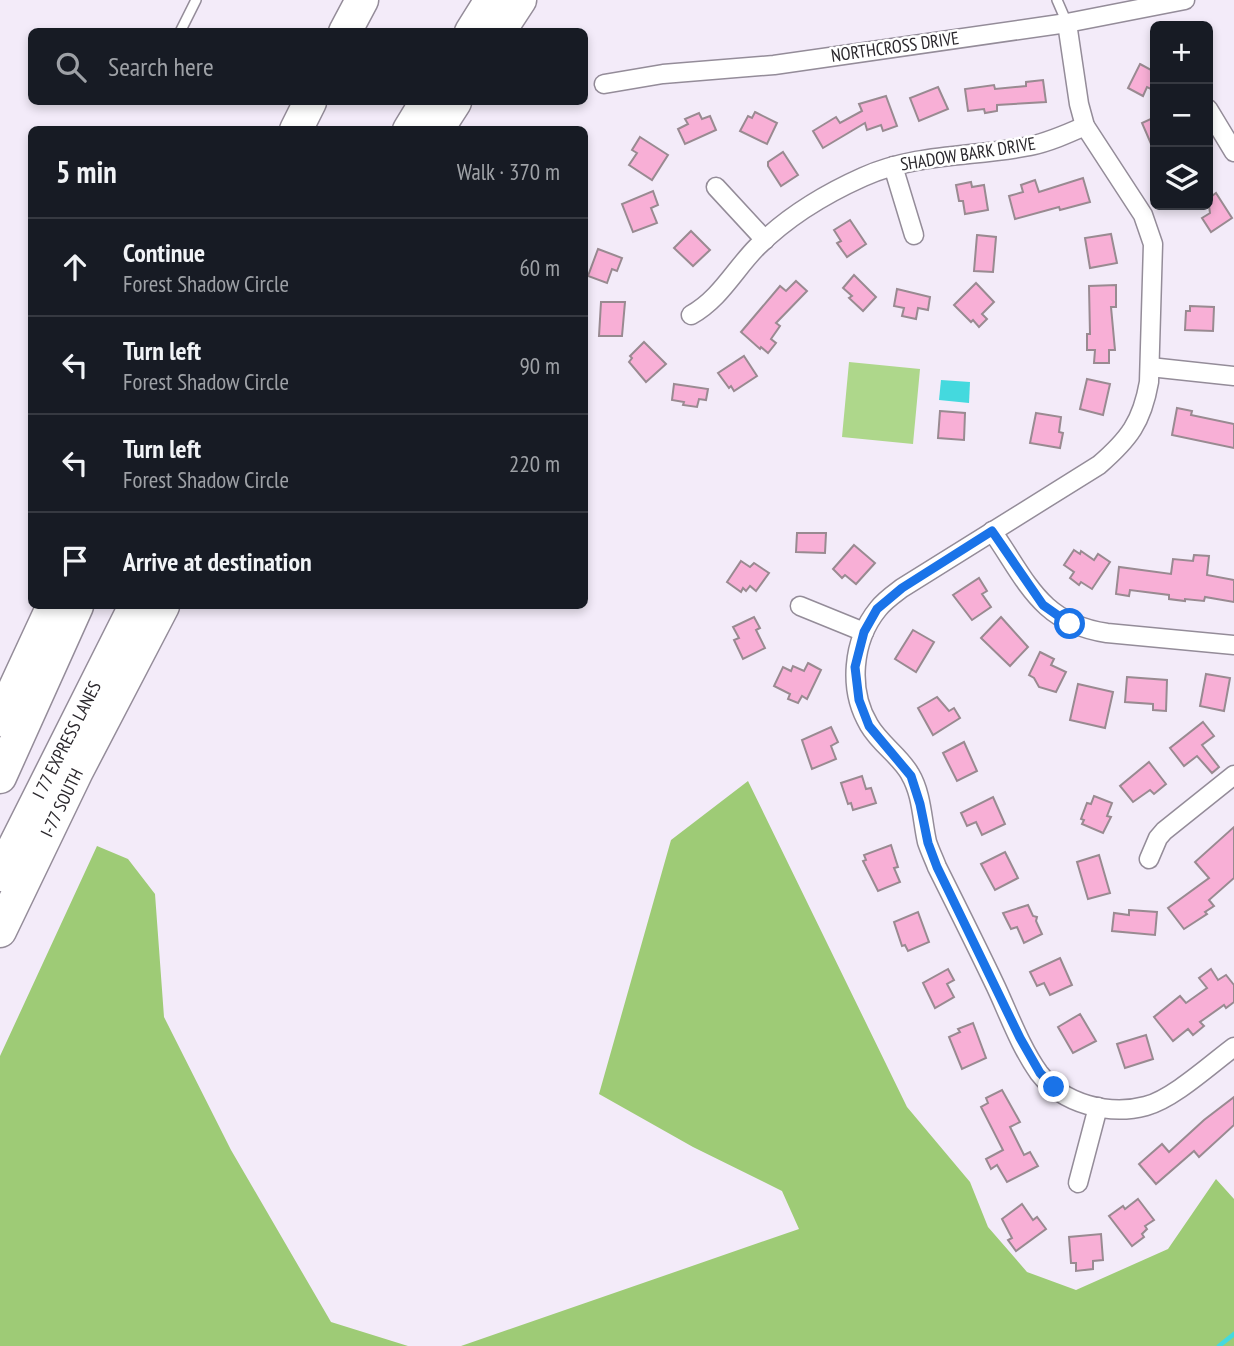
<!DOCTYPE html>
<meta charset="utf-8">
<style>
body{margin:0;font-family:"PT Sans Narrow",sans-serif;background:#20242c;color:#f1f3f6}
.controls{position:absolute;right:21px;top:21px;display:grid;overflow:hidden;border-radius:10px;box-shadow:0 4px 10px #0003}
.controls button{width:63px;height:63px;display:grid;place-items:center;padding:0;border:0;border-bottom:2px solid #363941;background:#171b24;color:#f1f3f6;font:35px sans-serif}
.stop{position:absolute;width:21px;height:21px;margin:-16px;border:5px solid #1a73e8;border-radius:50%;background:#fff}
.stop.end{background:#1a73e8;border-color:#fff;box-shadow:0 2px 7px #0008}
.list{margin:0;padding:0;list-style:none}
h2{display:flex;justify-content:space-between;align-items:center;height:91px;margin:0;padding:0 28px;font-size:30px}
h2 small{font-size:23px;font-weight:400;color:#9ea1a6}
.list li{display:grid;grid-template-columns:46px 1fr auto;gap:21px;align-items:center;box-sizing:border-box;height:98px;padding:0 28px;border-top:2px solid #363941}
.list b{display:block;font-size:26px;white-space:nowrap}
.list p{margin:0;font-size:23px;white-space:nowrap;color:#9ea1a6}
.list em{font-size:23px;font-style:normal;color:#9ea1a6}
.icon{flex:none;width:38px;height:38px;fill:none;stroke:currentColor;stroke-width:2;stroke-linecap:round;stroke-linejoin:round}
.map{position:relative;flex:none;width:1234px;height:1346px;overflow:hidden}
.search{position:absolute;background:#171b24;box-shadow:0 4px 10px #0003;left:28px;top:28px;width:560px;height:77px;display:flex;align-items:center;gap:18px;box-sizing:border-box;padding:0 24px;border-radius:10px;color:#9ea1a6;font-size:26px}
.panel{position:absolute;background:#171b24;box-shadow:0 4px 10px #0003;left:28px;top:126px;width:560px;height:483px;border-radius:10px}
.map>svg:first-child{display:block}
</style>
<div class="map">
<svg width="1234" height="1346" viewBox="0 0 1234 1346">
<rect width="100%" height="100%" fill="#f3ebf9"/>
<polygon fill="#aed78b" points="849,362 920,369 913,444 842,437"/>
<g fill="#9ecb76">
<polygon points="748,781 907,1107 970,1182 988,1227 1027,1272 1076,1290 1168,1249 1216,1179 1234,1199 1234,1346 461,1346 799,1229 782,1191 693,1147 599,1094 671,840"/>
<polygon points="97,846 128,859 155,894 164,1017 231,1150 331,1322 408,1346 0,1346 0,1056"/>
</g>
<polygon fill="#44d9de" points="941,380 970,382 969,403 939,400"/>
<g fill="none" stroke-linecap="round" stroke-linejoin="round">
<polyline stroke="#44d9de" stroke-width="4.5" points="1219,1346 1234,1334"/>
</g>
<g fill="#f8afd6" stroke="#998a91" stroke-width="2">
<polygon points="1140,64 1155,72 1155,91 1147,87 1143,96 1128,88"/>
<polygon points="1043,80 1046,102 997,105 997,111 985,113 984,109 968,111 965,89 994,85 995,89 1026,86 1026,82"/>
<polygon points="938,87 948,109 919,121 910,98"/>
<polygon points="886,96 897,126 883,131 881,125 867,130 865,123 823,148 813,131 836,117 840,123 862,111 859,104"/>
<polygon points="755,112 777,123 767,144 740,131 748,116 752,118"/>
<polygon points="699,113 702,119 710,116 716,130 685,144 678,129 688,124 685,119"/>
<polygon points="1155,117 1155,153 1142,123"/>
<polygon points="640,137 668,155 652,180 629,165 637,153 632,150"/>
<polygon points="783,152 798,175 781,186 768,166 768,162"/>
<polygon points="1083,178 1090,202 1060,210 1059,207 1015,219 1009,196 1023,192 1021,185 1035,180 1039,192"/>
<polygon points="971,182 972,187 984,185 988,210 965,214 963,201 959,201 956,185"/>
<polygon points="653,191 658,205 651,208 657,223 633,232 622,204"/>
<polygon points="1216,193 1232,218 1211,232 1202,218 1210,213 1208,199"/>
<polygon points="850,220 866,244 847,257 837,243 841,241 834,230"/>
<polygon points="691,231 710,250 693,266 674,248"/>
<polygon points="1111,234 1117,263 1090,268 1085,238"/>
<polygon points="977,235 996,237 993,272 974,271"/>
<polygon points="598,249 622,258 617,271 612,269 607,283 588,276"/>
<polygon points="854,275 876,297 863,311 849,298 852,296 843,288"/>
<polygon points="796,281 807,291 776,323 780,326 771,339 776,343 768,353 761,347 760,349 741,332 780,286 786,291"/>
<polygon points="976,283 994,302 982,314 987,319 979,327 973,320 971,322 954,305"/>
<polygon points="1116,285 1116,307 1111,307 1115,350 1109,350 1109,363 1094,363 1095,350 1087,350 1087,334 1090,334 1089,286"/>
<polygon points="897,289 930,297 928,310 918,308 916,319 902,316 904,308 894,306"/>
<polygon points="601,302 625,302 622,336 599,336"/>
<polygon points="1190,306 1214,307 1213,331 1185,330 1186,311 1190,311"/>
<polygon points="644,342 666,364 646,382 629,362 632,358 630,356"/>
<polygon points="744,356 757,376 734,391 731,386 729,388 718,373"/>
<polygon points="1087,379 1110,384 1103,415 1080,409"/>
<polygon points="674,384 708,389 706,400 699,399 697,407 683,405 684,402 672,400"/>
<polygon points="1177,408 1192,411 1191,415 1234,424 1234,448 1172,435"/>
<polygon points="940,411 965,413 964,440 938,438"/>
<polygon points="1036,413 1061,417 1059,432 1063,433 1060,448 1030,443"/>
<polygon points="797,533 826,533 825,553 796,552"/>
<polygon points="854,545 875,563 856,584 845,575 842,578 833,569"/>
<polygon points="1074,550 1080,554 1081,551 1094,560 1098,554 1110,562 1092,589 1081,582 1079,585 1070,578 1074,572 1064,565"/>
<polygon points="1194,555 1209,556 1207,575 1234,580 1234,602 1205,597 1204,601 1185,599 1185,601 1169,599 1169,595 1130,590 1129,596 1116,594 1119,567 1171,574 1173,559 1193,561"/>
<polygon points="741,561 750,567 754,563 769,573 756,591 750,586 746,591 743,588 741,592 727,582"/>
<polygon points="979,578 987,591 982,594 991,607 972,620 953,595"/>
<polygon points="754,617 760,628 756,630 765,648 743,659 734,640 739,638 733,627"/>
<polygon points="1001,617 1028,647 1010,666 981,638"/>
<polygon points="913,630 934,642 916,672 895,659"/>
<polygon points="1040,652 1054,659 1051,665 1066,672 1056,692 1039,687 1034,678 1029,675"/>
<polygon points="808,663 821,670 807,699 802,696 798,703 788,699 790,694 774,686 783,667 791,671 793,666 804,671"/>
<polygon points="1206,674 1230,678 1224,711 1200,706"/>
<polygon points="1127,677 1167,680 1166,711 1153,710 1153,704 1125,702"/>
<polygon points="1078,684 1113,692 1105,728 1070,720"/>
<polygon points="937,697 949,711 954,708 960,718 933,735 918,708"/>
<polygon points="1203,722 1214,736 1202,745 1219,767 1212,773 1197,756 1184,766 1170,748"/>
<polygon points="831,727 838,742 831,746 836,759 812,769 802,740"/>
<polygon points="964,742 977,771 957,781 943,753"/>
<polygon points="1149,762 1166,784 1154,794 1150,790 1133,802 1120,786"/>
<polygon points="862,776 866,789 871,788 876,803 853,810 851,803 848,804 841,783"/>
<polygon points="1094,796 1112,803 1107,816 1111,817 1103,833 1082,824 1084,820 1081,819 1087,803 1091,804"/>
<polygon points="993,797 1005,824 982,835 976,822 967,826 961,813"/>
<polygon points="1234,827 1234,878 1209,900 1214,906 1205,912 1207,914 1184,929 1168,908 1209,878 1195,862"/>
<polygon points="891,845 898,867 894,868 900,882 878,891 863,861 866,860 864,855"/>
<polygon points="1005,852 1018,878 995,890 981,864"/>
<polygon points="1099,855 1110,893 1088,899 1077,862"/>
<polygon points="1028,905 1033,916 1037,917 1036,921 1042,934 1024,943 1017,927 1011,929 1003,913"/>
<polygon points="1129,910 1157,912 1155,935 1112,931 1114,913 1129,915"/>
<polygon points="918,912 929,942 908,951 905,945 902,946 894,922"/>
<polygon points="1060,958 1072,985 1050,995 1044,983 1037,986 1030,972"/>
<polygon points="948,969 954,980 947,984 954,997 935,1008 923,983"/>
<polygon points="1211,969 1218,980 1226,975 1234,985 1234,1002 1226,1008 1224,1005 1200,1022 1204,1026 1193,1035 1188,1029 1173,1041 1154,1017 1180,996 1186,1003 1207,988 1199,978"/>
<polygon points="1080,1014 1096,1041 1073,1053 1058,1027"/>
<polygon points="973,1023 986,1058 962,1069 949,1037 960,1032 958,1029"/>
<polygon points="1146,1035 1153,1059 1125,1068 1117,1044"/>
<polygon points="1002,1090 1020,1122 1010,1127 1024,1155 1030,1152 1038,1166 1007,1182 997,1165 991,1169 986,1159 1003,1150 981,1107 988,1103 986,1098"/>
<polygon points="1234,1097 1234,1125 1199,1157 1194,1151 1156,1184 1139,1164 1162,1144 1169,1152 1204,1120"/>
<polygon points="1138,1199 1154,1220 1145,1226 1147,1229 1142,1234 1144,1237 1132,1246 1109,1216 1123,1206 1125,1209"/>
<polygon points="1022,1204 1033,1220 1037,1217 1046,1229 1016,1251 1008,1240 1012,1238 1002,1219"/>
<polygon points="1101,1234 1103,1260 1093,1261 1093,1269 1076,1271 1076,1263 1071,1263 1069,1237"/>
</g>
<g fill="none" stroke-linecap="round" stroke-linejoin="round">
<defs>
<g id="service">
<polyline points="1057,0 1067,23"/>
<polyline points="180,32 196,0"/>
</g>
<g id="minor">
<path d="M 1067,23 L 1079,104 L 1085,126 L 1143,215 L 1153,244 L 1149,382 C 1142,422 1129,439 1099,465 L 902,588 C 894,594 884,601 878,609 C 852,641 848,690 869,725 C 880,744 900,756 910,774 C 922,794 922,820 927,842 C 930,851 934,859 937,867 C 957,907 977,947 996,987 C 1009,1015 1021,1048 1039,1073 C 1063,1104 1109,1116 1146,1106 C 1173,1099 1211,1064 1234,1047"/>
<polyline points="604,84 663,74 774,65 1067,23 1185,0"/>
<polyline points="1208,109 1234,152"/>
<polyline points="893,166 914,235"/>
<polyline points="716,187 765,240"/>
<path d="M 691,315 C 720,299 735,269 757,247 C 787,217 825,194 863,177 C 916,153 974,157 1030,146 C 1049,142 1067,134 1085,126"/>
<polyline points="1150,367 1234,376"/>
<path d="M 992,531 C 1027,581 1040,623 1107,633 L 1234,645"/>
<polyline points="800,606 864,632"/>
<polyline points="1149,859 1158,838 1164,831 1234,775"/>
<polyline points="1078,1183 1098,1107"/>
</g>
<g id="motorway">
<polyline points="345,32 362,0"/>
<polyline points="471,32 491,0"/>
<polyline points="499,32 520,0"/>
<polyline points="296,130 310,102"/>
<polyline points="409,130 426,102"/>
<polyline points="437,130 455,102"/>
<polyline points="0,720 51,610"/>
<polyline points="0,777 77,606"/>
<polyline points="0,875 135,606"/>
<polyline points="0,931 77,771 163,606"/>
</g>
</defs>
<use href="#service" stroke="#948c99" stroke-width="12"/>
<use href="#minor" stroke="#948c99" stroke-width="21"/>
<use href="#motorway" stroke="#948c99" stroke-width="35"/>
<use href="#service" stroke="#fff" stroke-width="9"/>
<use href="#minor" stroke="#fff" stroke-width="18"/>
<use href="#motorway" stroke="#fff" stroke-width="32"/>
</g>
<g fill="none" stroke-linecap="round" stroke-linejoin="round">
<polyline stroke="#1a73e8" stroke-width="9" points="1054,1087 1040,1073 1020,1038 937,867 928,843 920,804 911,776 869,726 859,700 855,667 864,632 877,609 902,588 992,531 1043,605 1070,624"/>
</g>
<g text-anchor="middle" stroke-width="5" stroke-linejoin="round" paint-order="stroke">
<g font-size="18" fill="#2b282d" stroke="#fff">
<text transform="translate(895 47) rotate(-8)" y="6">NORTHCROSS DRIVE</text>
<text transform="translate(968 154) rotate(-9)" y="6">SHADOW BARK DRIVE</text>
<text transform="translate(67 740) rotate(-63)" y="6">I 77 EXPRESS LANES</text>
<text transform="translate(62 803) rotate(-64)" y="6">I-77 SOUTH</text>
</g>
</g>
</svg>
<div class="controls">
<button>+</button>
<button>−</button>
<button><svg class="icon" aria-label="layers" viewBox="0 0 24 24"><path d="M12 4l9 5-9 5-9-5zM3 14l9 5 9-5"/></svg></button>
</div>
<div class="stop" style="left:1070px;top:624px"></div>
<div class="stop end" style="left:1054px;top:1087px"></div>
<div class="search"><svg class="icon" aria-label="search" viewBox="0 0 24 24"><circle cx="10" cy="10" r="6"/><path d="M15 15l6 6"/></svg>Search here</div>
<section class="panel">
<h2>5 min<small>Walk · 370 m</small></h2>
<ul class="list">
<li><svg class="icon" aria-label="ahead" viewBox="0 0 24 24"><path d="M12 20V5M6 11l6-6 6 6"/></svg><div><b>Continue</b><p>Forest Shadow Circle</p></div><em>60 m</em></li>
<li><svg class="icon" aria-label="left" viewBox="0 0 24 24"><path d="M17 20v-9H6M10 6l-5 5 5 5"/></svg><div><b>Turn left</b><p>Forest Shadow Circle</p></div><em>90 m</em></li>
<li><svg class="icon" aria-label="left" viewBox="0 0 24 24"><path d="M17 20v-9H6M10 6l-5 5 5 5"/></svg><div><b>Turn left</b><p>Forest Shadow Circle</p></div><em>220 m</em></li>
<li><svg class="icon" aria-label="arrive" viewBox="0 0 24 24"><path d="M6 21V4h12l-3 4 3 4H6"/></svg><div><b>Arrive at destination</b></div></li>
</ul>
</section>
</div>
